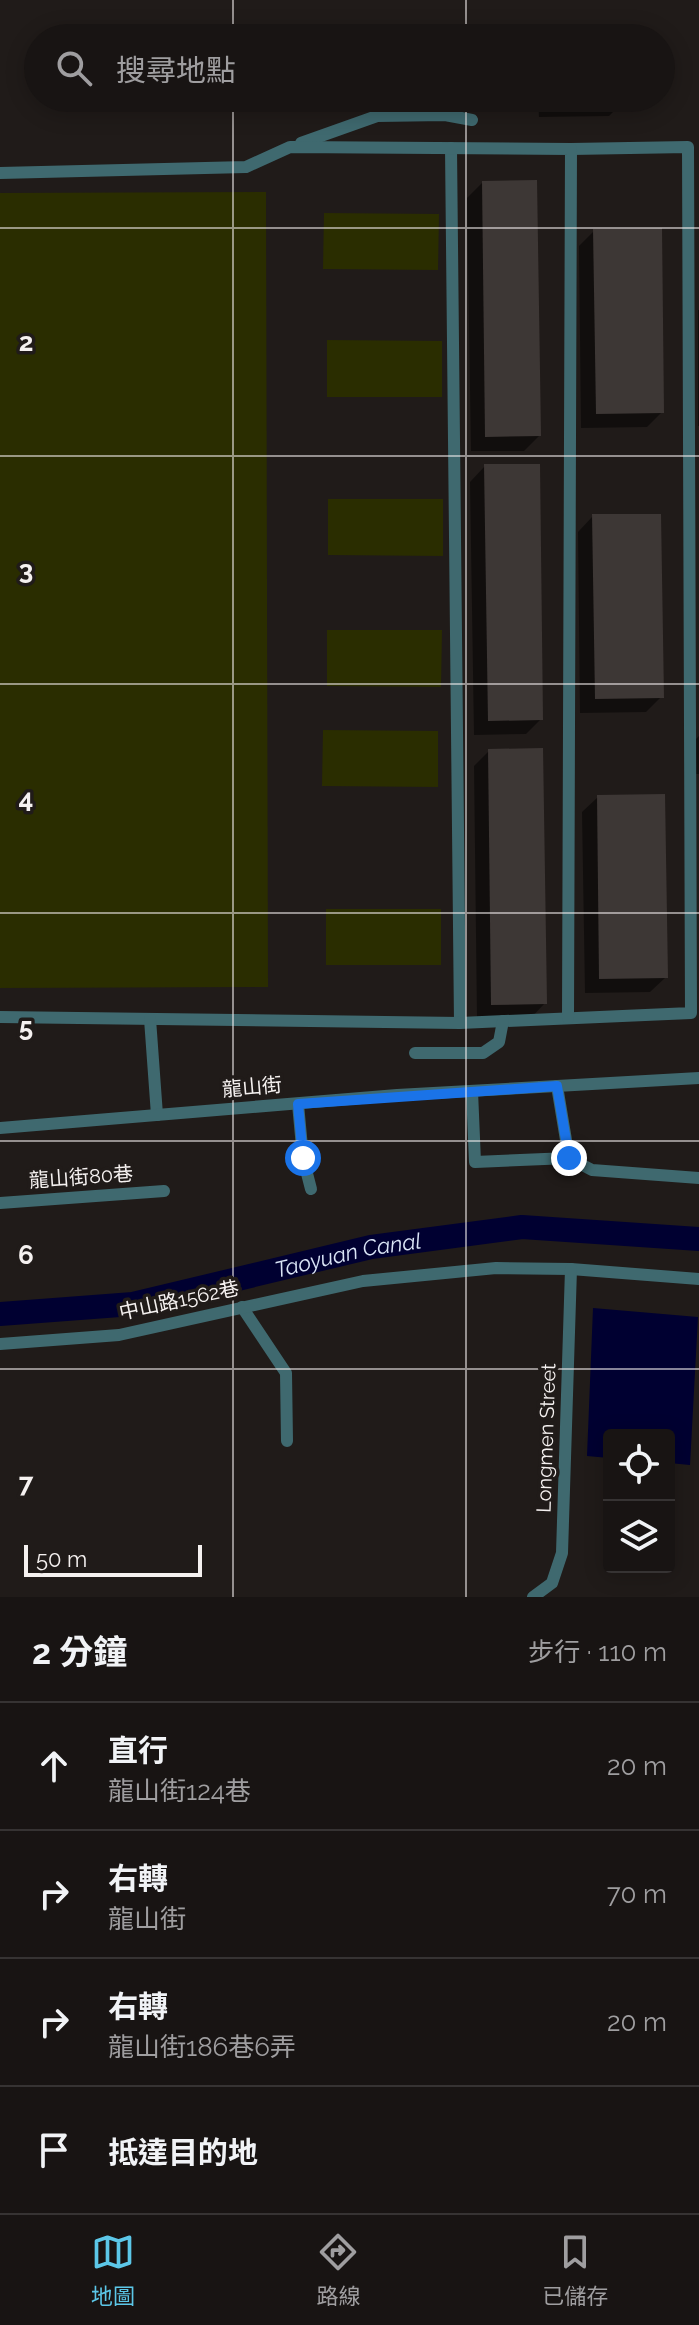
<!DOCTYPE html>
<html lang="zh-TW">
<meta charset="utf-8">
<style>
body{margin:0;font-family:Raleway,"Noto Sans TC",sans-serif;background:#252121;color:#f1f3f6}
.controls{position:absolute;right:24px;bottom:24px;display:grid;overflow:hidden;border-radius:8px;box-shadow:0 4px 20px #0003}
.controls button{width:72px;height:72px;display:grid;place-items:center;padding:0;border:0;border-bottom:2px solid #363333;background:#181413;color:#f1f3f6;font:40px sans-serif}
.scale{position:absolute;left:24px;bottom:20px;width:178px;box-sizing:border-box;padding-left:8px;border:4px solid #f5f1f0;border-top:0;font-size:22px;line-height:28px;white-space:nowrap;color:#f5f1f0;-webkit-text-stroke:6px #201b19;paint-order:stroke}
.stop{position:absolute;width:24px;height:24px;margin:-18px;border:6px solid #1a73e8;border-radius:50%;background:#fff}
.stop.end{background:#1a73e8;border-color:#fff;box-shadow:0 2px 8px #0008}
.list{margin:0;padding:0;list-style:none}
h2{display:flex;justify-content:space-between;align-items:center;height:104px;margin:0;padding:0 32px;font-size:34px}
h2 small{font-size:26px;font-weight:400;color:#9f9ea0}
.list li{display:grid;grid-template-columns:52px 1fr auto;gap:24px;align-items:center;box-sizing:border-box;height:128px;padding:0 32px;border-top:2px solid #363333}
.list b{display:block;font-size:30px;white-space:nowrap}
.list p{margin:0;font-size:26px;white-space:nowrap;color:#9f9ea0}
.list em{font-size:26px;font-style:normal;color:#9f9ea0}
.icon{flex:none;width:44px;height:44px;fill:none;stroke:currentColor;stroke-width:2;stroke-linecap:round;stroke-linejoin:round}
.map{position:relative;flex:none;width:699px;height:1597px;overflow:hidden}
.search{position:absolute;background:#181413;box-shadow:0 4px 20px #0003;left:24px;right:24px;top:24px;height:88px;display:flex;align-items:center;gap:20px;box-sizing:border-box;padding:0 28px;border-radius:44px;color:#9f9ea0;font-size:30px}
.sheet{height:616px;background:#181413}
nav{display:flex;justify-content:space-around;align-items:center;box-sizing:border-box;height:112px;border-top:2px solid #363333;background:#181413;font-size:22px;color:#9f9ea0}
nav a{display:grid;justify-items:center;gap:4px}
nav .on{color:#5cc7e8}
.map>svg:first-child{display:block}
</style>
<div class="map">
<svg width="699" height="1597" viewBox="0 0 699 1597">
<rect width="100%" height="100%" fill="#201b19"/>
<g fill="#2a2d00">
<polygon points="266,192 268,987 0,988 0,193"/>
<polygon points="324,213 439,214 438,270 323,269"/>
<polygon points="327,340 442,341 442,397 327,397"/>
<polygon points="328,499 443,499 443,556 328,555"/>
<polygon points="327,630 442,630 441,687 327,686"/>
<polygon points="323,730 438,731 438,787 322,786"/>
<rect x="326" y="909" width="115" height="56"/>
</g>
<polygon fill="#000031" points="593,1308 698,1317 690,1465 669,1463 669,1435 609,1435 609,1458 587,1456"/>
<g fill="#0007">
<polygon points="538,98 620,98 620,105 609,116 539,117"/>
<polygon points="482,183 539,436 524,451 471,451 467,198"/>
<polygon points="594,231 662,412 647,427 581,428 579,246"/>
<rect x="698" y="310" width="1" height="116"/>
<polygon points="485,466 541,719 526,734 474,735 470,482"/>
<polygon points="593,516 661,697 646,712 580,713 578,532"/>
<polygon points="699,736 699,774 693,774 693,742"/>
<polygon points="489,751 545,1003 530,1019 477,1019 474,766"/>
<polygon points="598,797 666,977 650,992 585,993 582,812"/>
</g>
<g fill="none" stroke-linecap="round" stroke-linejoin="round">
<path stroke="#000031" stroke-width="24" id="s1" d="M 0,1314 L 133,1304 L 371,1247 L 522,1227 L 699,1239"/>
</g>
<g fill="#3d3735">
<polygon points="549,98 622,98 622,105 550,106"/>
<polygon points="537,180 541,436 485,437 482,181"/>
<polygon points="662,228 664,413 596,414 593,229"/>
<polygon points="484,464 540,464 543,720 488,721"/>
<polygon points="592,514 661,514 664,698 595,699"/>
<polygon points="543,748 547,1004 491,1005 488,749"/>
<polygon points="665,794 668,978 599,979 597,795"/>
</g>
<g fill="none" stroke-linecap="round" stroke-linejoin="round">
<g stroke="#3f696f" stroke-width="12">
<polyline points="301,143 377,116 445,115 472,120"/>
<polyline points="451,148 460,1023 691,1013 688,147 571,149"/>
<polyline points="0,173 246,167 290,147 571,149 568,1018"/>
<polyline points="0,1017 460,1023"/>
<polyline points="150,1019 157,1115"/>
<polyline points="415,1053 483,1053 499,1042 503,1021"/>
<polyline points="557,1086 569,1158 592,1170 699,1178"/>
<polyline points="472,1091 475,1162 569,1158"/>
<polyline points="298,1104 303,1158 311,1189"/>
<polyline points="0,1128 397,1095 699,1078"/>
<polyline points="0,1203 164,1191"/>
<polyline points="242,1307 286,1373 287,1441"/>
<polyline points="0,1344 119,1335 363,1281 496,1268 571,1269 699,1279"/>
<polyline points="533,1597 552,1583 562,1553 571,1269"/>
</g>
</g>
<g fill="none" stroke-linecap="round" stroke-linejoin="round">
<polyline stroke="#1a73e8" stroke-width="10" points="303,1158 298,1104 557,1086 569,1158"/>
</g>
<path fill="none" stroke="#f5f1f0" stroke-width="2" stroke-opacity="0.55" d="M 233,0 L 233,38M 466,0 L 466,38M 233,98 L 233,1597M 466,98 L 466,1597M 0,228 L 699,228M 0,456 L 699,456M 0,684 L 699,684M 0,913 L 699,913M 0,1141 L 699,1141M 0,1369 L 699,1369"/>
<g text-anchor="middle" stroke-width="7" stroke-linejoin="round" paint-order="stroke">
<g font-size="20" fill="#f5f1f0" stroke="#201b19">
<text transform="translate(252 1087) rotate(-5)" y="7">龍山街</text>
<text transform="translate(81 1177) rotate(-4)" y="7">龍山街80巷</text>
<text transform="translate(179 1300) rotate(-12)" y="7">中山路1562巷</text>
<text transform="translate(546 1438) rotate(-88)" y="7">Longmen Street</text>
</g>
<g font-size="22" font-style="italic" fill="#dae5f7" stroke="#201b19">
<text dy="8" stroke="none"><textPath href="#s1" startOffset="354">Taoyuan Canal</textPath></text>
</g>
</g>
<g font-size="26" text-anchor="middle" font-weight="bold" fill="#f5f1f0" stroke="#201b19" stroke-width="7" stroke-linejoin="round" paint-order="stroke">
<text x="26" y="351">2</text>
<text x="26" y="579">3</text>
<text x="26" y="808">4</text>
<text x="26" y="1036">5</text>
<text x="26" y="1264">6</text>
<text x="26" y="1492">7</text>
</g>
</svg>
<div class="controls">
<button><svg class="icon" aria-label="locate" viewBox="0 0 24 24"><circle cx="12" cy="12" r="6"/><path d="M12 2v4M12 18v4M2 12h4M18 12h4"/></svg></button>
<button><svg class="icon" aria-label="layers" viewBox="0 0 24 24"><path d="M12 4l9 5-9 5-9-5zM3 14l9 5 9-5"/></svg></button>
</div>
<div class="scale">50 m</div>
<div class="stop" style="left:303px;top:1158px"></div>
<div class="stop end" style="left:569px;top:1158px"></div>
<div class="search"><svg class="icon" aria-label="search" viewBox="0 0 24 24"><circle cx="10" cy="10" r="6"/><path d="M15 15l6 6"/></svg>搜尋地點</div>
</div>
<section class="sheet">
<h2>2 分鐘<small>步行 · 110 m</small></h2>
<ul class="list">
<li><svg class="icon" aria-label="ahead" viewBox="0 0 24 24"><path d="M12 20V5M6 11l6-6 6 6"/></svg><div><b>直行</b><p>龍山街124巷</p></div><em>20 m</em></li>
<li><svg class="icon" aria-label="right" viewBox="0 0 24 24"><path d="M7 20v-9h11M14 6l5 5-5 5"/></svg><div><b>右轉</b><p>龍山街</p></div><em>70 m</em></li>
<li><svg class="icon" aria-label="right" viewBox="0 0 24 24"><path d="M7 20v-9h11M14 6l5 5-5 5"/></svg><div><b>右轉</b><p>龍山街186巷6弄</p></div><em>20 m</em></li>
<li><svg class="icon" aria-label="arrive" viewBox="0 0 24 24"><path d="M6 21V4h12l-3 4 3 4H6"/></svg><div><b>抵達目的地</b></div></li>
</ul>
</section>
<nav>
<a class="on"><svg class="icon" aria-label="map" viewBox="0 0 24 24"><path d="M3 6l6-2 6 2 6-2v14l-6 2-6-2-6 2zM9 4v14M15 6v14"/></svg>地圖</a>
<a><svg class="icon" aria-label="directions" viewBox="0 0 24 24"><path d="M12 3l9 9-9 9-9-9zM9 14v-3h6M13 9l2 2-2 2"/></svg>路線</a>
<a><svg class="icon" aria-label="saved" viewBox="0 0 24 24"><path d="M7 4h10v16l-5-4-5 4z"/></svg>已儲存</a>
</nav>
